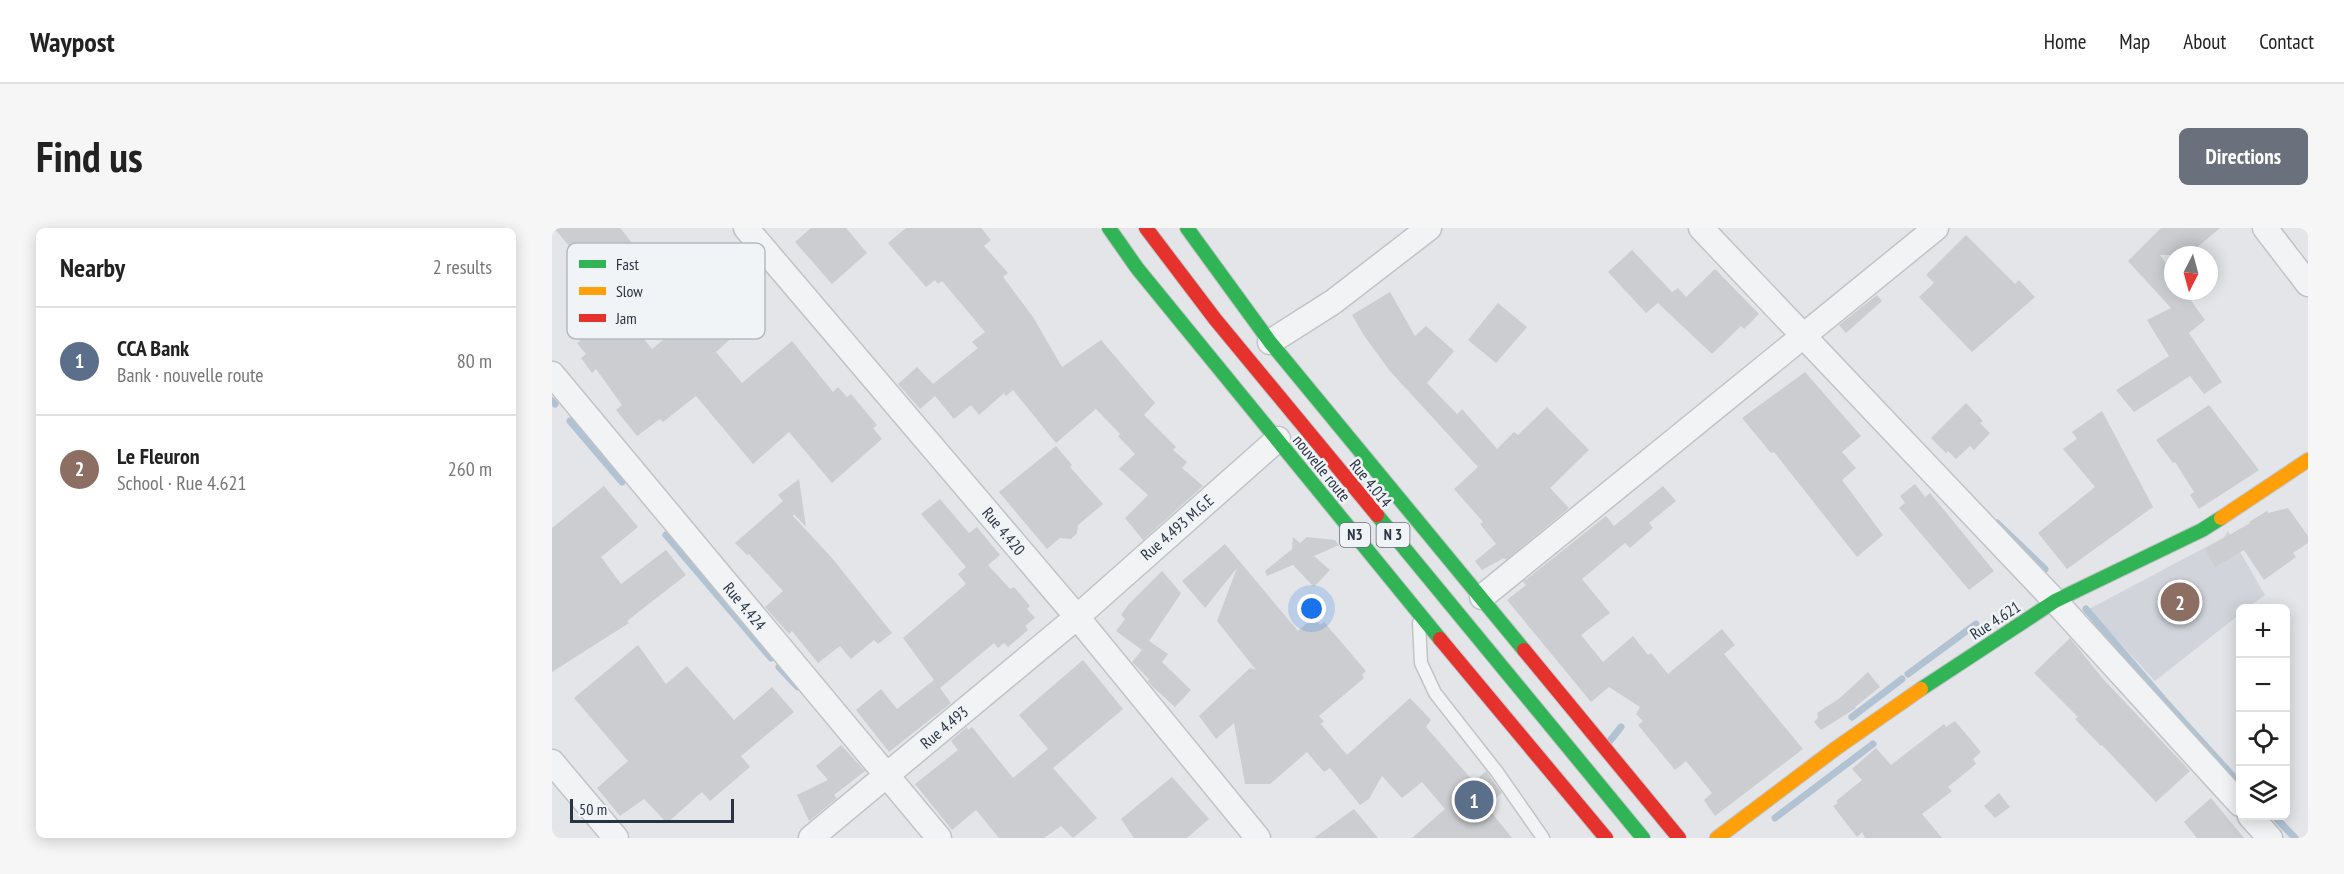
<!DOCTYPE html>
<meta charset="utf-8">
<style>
body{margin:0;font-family:"PT Sans Narrow",sans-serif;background:#f6f6f6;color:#222}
.controls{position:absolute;right:18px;bottom:18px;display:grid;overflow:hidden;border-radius:9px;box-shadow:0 3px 15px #0003}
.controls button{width:54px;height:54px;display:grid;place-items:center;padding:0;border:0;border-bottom:2px solid #e0e0e0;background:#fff;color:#222;font:30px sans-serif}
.compass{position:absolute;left:1612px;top:18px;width:54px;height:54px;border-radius:50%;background:#fff;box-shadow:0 3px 15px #0003;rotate:186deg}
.scale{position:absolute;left:18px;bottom:15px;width:164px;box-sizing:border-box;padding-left:6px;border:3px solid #293342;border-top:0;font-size:16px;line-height:21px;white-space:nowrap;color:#293342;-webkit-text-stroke:4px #f1f4f7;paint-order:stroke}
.you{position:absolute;left:760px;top:381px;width:21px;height:21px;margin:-15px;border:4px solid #fff;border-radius:50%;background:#1a73e8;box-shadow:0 0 0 9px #1a73e833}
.badge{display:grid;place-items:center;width:39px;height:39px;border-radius:50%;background:#6a717c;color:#fff;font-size:20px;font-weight:700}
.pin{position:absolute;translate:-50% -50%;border:3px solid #fff;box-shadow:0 2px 6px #0006}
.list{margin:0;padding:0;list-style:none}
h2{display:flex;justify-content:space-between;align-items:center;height:78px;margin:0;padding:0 24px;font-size:26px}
h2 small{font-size:20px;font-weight:400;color:#767676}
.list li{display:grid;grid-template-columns:39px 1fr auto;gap:18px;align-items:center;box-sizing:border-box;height:108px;padding:0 24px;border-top:2px solid #e0e0e0}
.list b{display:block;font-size:22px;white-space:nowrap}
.list p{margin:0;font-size:20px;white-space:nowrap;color:#767676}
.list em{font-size:20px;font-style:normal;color:#767676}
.icon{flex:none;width:33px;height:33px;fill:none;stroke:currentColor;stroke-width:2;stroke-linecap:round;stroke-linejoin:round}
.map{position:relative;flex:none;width:1756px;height:610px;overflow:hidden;border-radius:9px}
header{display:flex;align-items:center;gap:36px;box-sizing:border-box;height:84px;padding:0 30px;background:#fff;border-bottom:2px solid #e0e0e0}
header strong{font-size:28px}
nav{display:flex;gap:33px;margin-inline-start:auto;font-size:21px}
.intro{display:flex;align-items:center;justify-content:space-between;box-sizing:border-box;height:144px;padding:0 36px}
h1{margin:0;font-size:42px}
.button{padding:15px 27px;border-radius:9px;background:#6a717c;color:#fff;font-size:21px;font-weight:700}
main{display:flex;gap:36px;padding:0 36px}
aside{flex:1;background:#fff;border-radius:9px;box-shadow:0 3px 15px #0003}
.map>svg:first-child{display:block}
</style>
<header>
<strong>Waypost</strong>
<nav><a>Home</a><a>Map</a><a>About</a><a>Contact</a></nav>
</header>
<div class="intro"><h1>Find us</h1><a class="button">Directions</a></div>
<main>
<aside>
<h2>Nearby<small>2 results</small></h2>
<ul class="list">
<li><span class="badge" style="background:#5c6f8a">1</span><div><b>CCA Bank</b><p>Bank · nouvelle route</p></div><em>80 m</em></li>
<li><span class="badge" style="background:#8d6e63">2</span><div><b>Le Fleuron</b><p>School · Rue 4.621</p></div><em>260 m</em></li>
</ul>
</aside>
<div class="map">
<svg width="1756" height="610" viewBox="0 0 1756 610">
<rect width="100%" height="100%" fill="#e3e5e8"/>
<polygon fill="#d1d5db" points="1676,303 1713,367 1695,380 1688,380 1688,386 1603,453 1537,381 1671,310"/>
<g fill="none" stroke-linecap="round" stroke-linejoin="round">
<g stroke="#b1c3d3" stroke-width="7">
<polyline points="0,173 3,176"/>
<polyline points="18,193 70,254"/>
<polyline points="1445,295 1493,341"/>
<polyline points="114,307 219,430"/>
<polyline points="1534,381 1611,471 1688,556"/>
<polyline points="227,439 246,459"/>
<polyline points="1356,446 1424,396"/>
<polyline points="1300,489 1350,451"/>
<polyline points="1057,514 1069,499"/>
<polyline points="1722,588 1743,610"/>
<polyline points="1223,590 1321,516"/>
</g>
</g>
<g fill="#cbcdd0">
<polygon points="2,0 68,0 99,38 85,48 89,52 67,70 49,56"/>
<polygon points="259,0 294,0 315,25 280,56 243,14"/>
<polygon points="354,0 429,0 439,12 432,18 456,45 451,49 481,89 510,139 549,112 603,175 592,187 624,219 621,222 635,234 630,240 651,258 591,312 573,290 596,267 567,241 583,226 566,208 568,206 544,181 504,215 461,162 454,168 452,165 427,187 419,177 402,191 383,168 368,181 346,156 365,139 381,156 426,120 420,114 433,104 390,53 386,56 383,52 374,59 336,15"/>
<polygon points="1609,0 1668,0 1636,27 1608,27 1621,46 1621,63 1632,63 1653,92 1637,105 1670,154 1652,166 1638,148 1582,184 1564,162 1617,128 1595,92 1619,80 1576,33"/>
<polygon points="1414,7 1463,56 1467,52 1483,69 1420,124 1367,69 1382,55 1374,47"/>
<polygon points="1080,22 1120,64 1126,60 1134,69 1163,41 1207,86 1192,101 1189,98 1160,126 1106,75 1094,85 1056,44"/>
<polygon points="163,31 199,72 176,91 186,104 164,124 190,155 240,113 281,164 286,159 295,169 299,166 325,197 321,200 330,211 280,255 237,204 201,236 144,168 111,194 108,191 85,208 64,182 70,177 44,141 40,145 29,130 34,126 25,115 67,80 100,121 144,85 126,62"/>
<polygon points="838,64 863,108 874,98 902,123 875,155 905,186 910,181 945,221 962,204 966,207 995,179 1037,222 998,260 1017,280 954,332 952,330 930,342 923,333 944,316 928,296 931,294 902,261 926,239 837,142 811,106 800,87"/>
<polygon points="1325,67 1330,73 1294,105 1287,97"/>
<polygon points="946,75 975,99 944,135 916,112"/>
<polygon points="1253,144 1309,208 1290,224 1304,240 1290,252 1331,307 1305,329 1222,224 1219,225 1190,190"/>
<polygon points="1414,175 1431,193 1428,195 1438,205 1422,222 1418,218 1404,231 1396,223 1394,225 1379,210"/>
<polygon points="1657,177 1707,242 1647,281 1638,267 1642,264 1623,234 1621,235 1604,212"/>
<polygon points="1550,183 1601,279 1515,341 1486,305 1543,259 1511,221 1525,211 1520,204"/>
<polygon points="504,218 520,237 518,239 551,276 526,297 525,305 519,311 508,310 495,321 447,264"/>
<polygon points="247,251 254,299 242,286 241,288 280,330 340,405 326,416 322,412 299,431 288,418 266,435 240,403 237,406 213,379 231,363 197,326 195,327 183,315 231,273 226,267"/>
<polygon points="1363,256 1373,269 1378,265 1442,343 1417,362 1347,280 1353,275 1348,268"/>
<polygon points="52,258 86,299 49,329 69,356 114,322 134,347 75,393 77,395 0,444 0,300"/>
<polygon points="1111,258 1124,273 1097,295 1101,300 1078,320 1073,315 1030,351 1058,385 1029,407 1051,434 1081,408 1096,427 1099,425 1116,446 1170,401 1183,417 1172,426 1251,521 1163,588 1152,572 1160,565 1134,533 1123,542 1086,497 1091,493 1084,486 1088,479 1057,459 1039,474 955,372 974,357 971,354 1054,288 1062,298"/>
<polygon points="388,271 417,305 425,299 448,327 436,337 458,361 462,359 478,378 475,381 483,390 473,398 476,402 456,419 452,415 446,420 442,415 388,460 399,475 337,524 304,482 329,461 345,481 382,452 351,410 414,356 406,346 414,339 369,286"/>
<polygon points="1736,280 1756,308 1756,315 1741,325 1744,329 1712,352 1692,322 1663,339 1653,321 1698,295 1697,294 1715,283 1716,285"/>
<polygon points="741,309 748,315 755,309 783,312 787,317 762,328 778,342 762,359 741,337 715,348 713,343 740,321"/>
<polygon points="673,316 746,403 762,389 768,397 772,394 814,443 810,447 812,450 767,488 772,493 769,496 795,527 858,470 879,492 874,499 922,554 934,543 938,549 950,565 939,574 940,576 936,580 960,610 860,610 893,581 870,554 850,570 830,548 817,571 808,577 778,540 772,544 755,524 718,556 693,556 682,495 664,511 647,488 698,440 704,442 665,393 685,340 653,380 630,353"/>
<polygon points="610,343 629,365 595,416 597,413 616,426 610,434 639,462 623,479 601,459 596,453 597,451 580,434 590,422 564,403 573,391 569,387 576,377"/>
<polygon points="1518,410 1552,452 1638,543 1604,574 1550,517 1549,518 1523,491 1526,489 1482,445"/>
<polygon points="86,417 114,456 135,438 182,492 220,459 242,484 189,528 198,539 158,573 150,564 115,595 92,571 68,588 45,560 76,533 22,470"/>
<polygon points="531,432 571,481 501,540 545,590 521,610 509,598 492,610 447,610 424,582 400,602 363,556 406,522 399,513 415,499 416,502 420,499 461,550 496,521 467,487"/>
<polygon points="1316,444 1328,459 1303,479 1304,480 1269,502 1262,494 1266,490 1265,485 1288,470"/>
<polygon points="1403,493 1429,524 1421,531 1424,536 1396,559 1400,563 1370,586 1390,610 1313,610 1310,604 1305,609 1281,578 1286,575 1284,573 1310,552 1300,541 1324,520 1339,537 1392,496 1394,499"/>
<polygon points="289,517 313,543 282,567 285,570 257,593 245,567 276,552 264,538"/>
<polygon points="620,549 657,591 635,610 582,610 569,591"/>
<polygon points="1447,565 1458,579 1443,590 1432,578"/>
<polygon points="1659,570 1692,610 1645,610 1632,594"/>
<polygon points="802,581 826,610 762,610"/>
</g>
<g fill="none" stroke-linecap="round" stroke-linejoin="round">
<defs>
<polyline id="lane" points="867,395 869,435 883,465 945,544 991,610"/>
<g id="street">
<polyline points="194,0 525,389 706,610"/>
<polyline points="1149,0 1503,373 1688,576"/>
<polyline points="1713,0 1756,56"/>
<polyline points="718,114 781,74 877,0"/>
<polyline points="0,146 387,610"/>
<polyline points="930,369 1384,0"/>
<polyline points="0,534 64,610"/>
<polyline points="1698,588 1718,610"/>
<polyline points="259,610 525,389 726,211"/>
</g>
<g id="fast">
<polyline points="557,0 585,40 888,411"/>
<polyline points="635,0 718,114 972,422"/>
<polyline points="825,287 1091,610"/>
<polyline points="1369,461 1503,373 1650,302 1669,290"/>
</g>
<g id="slow">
<polyline points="1669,290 1756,232"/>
<polyline points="1165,610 1283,521 1369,461"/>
</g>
<g id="jam">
<polyline points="594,0 663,91 825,287"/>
<polyline points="888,411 1054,610"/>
<polyline points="972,422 1127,610"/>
</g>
</defs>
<use href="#lane" stroke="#c1c3c6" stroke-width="15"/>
<use href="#street" stroke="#c1c3c6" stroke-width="27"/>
<use href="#fast" stroke="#c1c3c6" stroke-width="16"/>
<use href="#slow" stroke="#c1c3c6" stroke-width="16"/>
<use href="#jam" stroke="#c1c3c6" stroke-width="16"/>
<use href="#lane" stroke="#f2f3f5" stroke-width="12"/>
<use href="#street" stroke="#f2f3f5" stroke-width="24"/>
<use href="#fast" stroke="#30b455" stroke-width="14"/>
<use href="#slow" stroke="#ff9f0a" stroke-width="14"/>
<use href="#jam" stroke="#e5322d" stroke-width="14"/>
</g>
<g text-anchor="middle" stroke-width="5" stroke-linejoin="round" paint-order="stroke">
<g fill="#f1f4f7" stroke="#656d78" stroke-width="1.5">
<rect x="788" y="295" width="30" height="24" rx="4.5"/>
<rect x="824.5" y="295" width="33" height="24" rx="4.5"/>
</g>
<g font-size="15" font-weight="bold" fill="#293342">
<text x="803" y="312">N3</text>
<text x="841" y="312">N 3</text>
</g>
<g font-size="16" fill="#293342" stroke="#f1f4f7">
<text transform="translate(770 240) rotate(51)" y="6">nouvelle route</text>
<text transform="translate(819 255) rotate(51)" y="6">Rue 4.014</text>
<text transform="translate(625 299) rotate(-41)" y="6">Rue 4.493 M.G.E</text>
<text transform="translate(452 303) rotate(50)" y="6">Rue 4.420</text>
<text transform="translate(193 378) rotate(50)" y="6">Rue 4.424</text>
<text transform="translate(1443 392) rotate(-33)" y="6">Rue 4.621</text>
<text transform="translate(392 499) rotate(-40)" y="6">Rue 4.493</text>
</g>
</g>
<rect x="15" y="15" width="198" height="96" rx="9" fill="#f1f4f7" stroke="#b5bac1" stroke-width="1.5"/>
<rect x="27" y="32" width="27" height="8" fill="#30b455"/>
<rect x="27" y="59" width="27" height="8" fill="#ff9f0a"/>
<rect x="27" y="86" width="27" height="8" fill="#e5322d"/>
<g font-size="16" fill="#293342">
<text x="64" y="42">Fast</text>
<text x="64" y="69">Slow</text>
<text x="64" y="96">Jam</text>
</g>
</svg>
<div class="controls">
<button>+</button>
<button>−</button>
<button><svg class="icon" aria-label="locate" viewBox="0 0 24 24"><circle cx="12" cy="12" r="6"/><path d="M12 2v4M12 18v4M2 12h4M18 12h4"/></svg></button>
<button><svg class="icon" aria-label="layers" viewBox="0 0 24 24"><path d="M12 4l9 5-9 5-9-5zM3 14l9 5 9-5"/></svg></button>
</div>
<svg class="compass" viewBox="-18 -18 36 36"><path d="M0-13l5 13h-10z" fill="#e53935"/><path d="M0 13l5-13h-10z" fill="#767676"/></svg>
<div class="scale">50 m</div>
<div class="you"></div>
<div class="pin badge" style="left:922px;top:572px;background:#5c6f8a">1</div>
<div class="pin badge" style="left:1628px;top:374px;background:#8d6e63">2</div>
</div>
</main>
